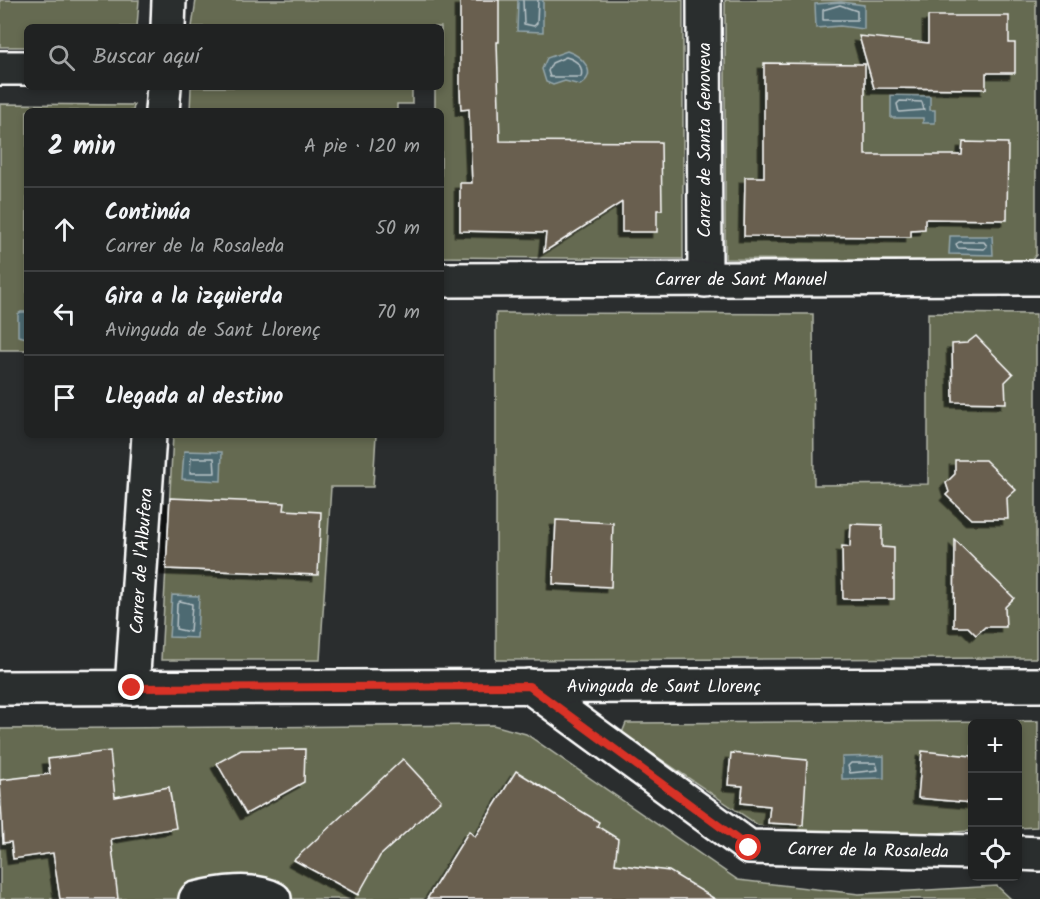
<!DOCTYPE html>
<html lang="es">
<meta charset="utf-8">
<style>
body{margin:0;font-family:Kalam,sans-serif;background:#2d2f2f;color:#f1f3f6}
.controls{position:absolute;right:18px;bottom:18px;display:grid;overflow:hidden;border-radius:9px;box-shadow:0 3px 9px #0003}
.controls button{width:54px;height:54px;display:grid;place-items:center;padding:0;border:0;border-bottom:2px solid #3d3f40;background:#202222;color:#f1f3f6;font:30px sans-serif}
.stop{position:absolute;width:18px;height:18px;margin:-14px;border:4px solid #d93025;border-radius:50%;background:#fff}
.stop.end{background:#d93025;border-color:#fff;box-shadow:0 2px 6px #0008}
.list{margin:0;padding:0;list-style:none}
h2{display:flex;justify-content:space-between;align-items:center;height:78px;margin:0;padding:0 24px;font-size:26px}
h2 small{font-size:20px;font-weight:400;color:#a2a4a5}
.list li{display:grid;grid-template-columns:39px 1fr auto;gap:18px;align-items:center;box-sizing:border-box;height:84px;padding:0 24px;border-top:2px solid #3d3f40}
.list b{display:block;font-size:22px;white-space:nowrap}
.list p{margin:0;font-size:20px;white-space:nowrap;color:#a2a4a5}
.list em{font-size:20px;font-style:normal;color:#a2a4a5}
.icon{flex:none;width:33px;height:33px;fill:none;stroke:currentColor;stroke-width:2;stroke-linecap:round;stroke-linejoin:round}
.map{position:relative;flex:none;width:1040px;height:899px;overflow:hidden}
.search{position:absolute;background:#202222;box-shadow:0 3px 9px #0003;left:24px;top:24px;width:420px;height:66px;display:flex;align-items:center;gap:15px;box-sizing:border-box;padding:0 21px;border-radius:9px;color:#a2a4a5;font-size:22px}
.panel{position:absolute;background:#202222;box-shadow:0 3px 9px #0003;left:24px;top:108px;width:420px;height:330px;border-radius:9px}
.map>svg:first-child{display:block}
</style>
<div class="map">
<svg width="1040" height="899" viewBox="0 0 1040 899">
<defs>
<filter id="shadow"><feDropShadow dx="-5.5" dy="5.5" stdDeviation="0" flood-color="#0009"/></filter>
</defs>
<rect width="100%" height="100%" fill="#2a2d2e"/>
<filter id="ink" filterUnits="userSpaceOnUse"><feTurbulence type="fractalNoise" baseFrequency=".0167" numOctaves="2"/><feDisplacementMap in="SourceGraphic" scale="12" xChannelSelector="R" yChannelSelector="G"/><feConvolveMatrix kernelMatrix="1 2 1 2 8 2 1 2 1" color-interpolation-filters="sRGB"/></filter>
<g filter="url(#ink)">
<g fill="#656b51" stroke="#b2b5a8" stroke-width="1.5">
<polygon points="0,0 139,0 137,27 27,27 27,47 0,47"/>
<polygon points="196,0 683,0 683,259 441,257 441,111 435,111 435,87 441,87 441,27 192,27"/>
<polygon points="725,0 1036,0 1036,255 1031,261 725,259"/>
<polygon points="191,87 412,87 412,104 397,104 397,111 190,111"/>
<polygon points="0,104 134,105 133,111 27,111 27,350 0,350"/>
<polygon points="496,313 813,314 814,485 928,484 928,313 1036,314 1036,658 496,660"/>
<polygon points="173,435 376,435 373,487 331,487 320,660 161,660"/>
<polygon points="1038,721 1037,827 1018,828 1018,724 972,724 972,831 862,837 758,825 622,733 626,723"/>
<polygon points="493,725 526,734 738,880 859,894 997,886 1011,899 0,899 0,729"/>
</g>
<g fill="#4e6a72" stroke="#95a6aa" stroke-width="1.5">
<polygon points="518,0 543,0 543,32 517,31"/>
<polygon points="841,2 864,5 864,29 840,26 816,28 815,4"/>
<path d="M 567,51 C 582,56 599,73 580,85 L 565,81 L 553,85 L 546,82 L 542,69 L 547,58 Z"/>
<polygon points="891,95 930,96 930,110 935,110 935,123 923,123 923,118 891,118"/>
<polygon points="950,236 992,236 993,255 949,254"/>
<polygon points="21,312 27,312 27,338 18,336 18,314"/>
<polygon points="184,451 222,452 221,481 182,479"/>
<polygon points="172,595 199,596 197,638 169,637"/>
<polygon points="884,756 884,778 842,779 842,757"/>
</g>
<g fill="none" stroke-linecap="round" stroke-linejoin="round">
<g stroke="#b8c3c7" stroke-width="1.5">
<polyline points="523,0 524,24 534,26 537,23 538,0"/>
<polygon points="840,5 857,11 857,20 823,20 823,10"/>
<path d="M 566,57 C 576,60 584,66 581,77 L 550,77 L 548,71 L 552,63 Z"/>
<polygon points="900,101 922,102 924,110 899,112 897,104"/>
<polygon points="959,242 984,242 987,246 984,249 958,248 956,244"/>
<polygon points="191,458 214,458 215,473 190,473"/>
<polygon points="180,601 192,604 190,632 176,629 177,604"/>
<polygon points="851,763 876,763 878,770 850,773 848,766"/>
</g>
</g>
<g fill="#695f50" stroke="#fff" stroke-width="1.5" filter="url(#shadow)">
<polygon points="460,0 499,0 499,42 497,42 500,141 661,142 662,210 657,210 657,232 622,232 622,202 544,252 546,233 460,231 460,183 472,183 469,109 461,110 460,90"/>
<polygon points="928,16 1009,16 1009,43 1015,43 1015,73 986,73 986,89 874,88 859,36 928,43"/>
<polygon points="764,63 865,64 865,155 962,155 963,142 1008,143 1007,220 925,219 925,229 911,230 911,237 744,236 745,177 764,177"/>
<polygon points="976,336 1013,374 1005,382 1006,403 953,402 952,344 967,343"/>
<polygon points="955,460 985,460 1016,490 1007,498 1008,519 971,519 946,495 949,492 946,483 955,474"/>
<polygon points="170,498 285,503 284,510 321,512 318,575 166,569"/>
<polygon points="556,520 613,523 611,587 553,584"/>
<polygon points="851,524 882,525 882,547 894,548 894,599 843,599 842,546 850,547"/>
<polygon points="955,540 1014,598 1005,607 1006,627 985,627 976,635 968,627 954,627"/>
<polygon points="305,749 304,782 246,814 217,763 241,750"/>
<polygon points="110,751 115,797 169,787 176,828 111,839 118,899 60,899 53,853 13,859 11,842 3,843 0,780 50,774 48,759"/>
<polygon points="922,751 972,756 972,803 918,798"/>
<polygon points="731,753 807,760 803,825 768,823 770,806 741,803 743,786 728,785"/>
<polygon points="403,759 441,800 380,856 358,895 294,860"/>
<polygon points="516,771 599,822 597,826 618,839 615,864 669,871 715,899 427,899 469,831 475,837"/>
</g>
<g fill="none" stroke-linecap="round" stroke-linejoin="round">
<defs>
<g id="minor">
<polyline points="704,0 705,280"/>
<polyline points="168,27 169,0"/>
<polyline points="0,68 27,68"/>
<polyline points="162,111 164,87"/>
<polyline points="441,280 1040,278"/>
<polyline points="529,686 749,847 972,852"/>
<polyline points="132,688 149,435"/>
<polyline points="1018,853 1040,854"/>
<path d="M 196,899 C 219,893 253,888 274,899"/>
</g>
<polyline id="tertiary" points="0,688 1040,685"/>
</defs>
<use href="#minor" stroke="#fff" stroke-width="38"/>
<use href="#tertiary" stroke="#fff" stroke-width="38"/>
<use href="#minor" stroke="#2a2d2e" stroke-width="33"/>
<use href="#tertiary" stroke="#2a2d2e" stroke-width="33"/>
</g>
</g>
<g fill="none" stroke-linecap="round" stroke-linejoin="round" filter="url(#ink)">
<polyline stroke="#d93025" stroke-width="8" points="132,688 529,686 749,848"/>
</g>
<g text-anchor="middle" stroke-width="4.5" stroke-linejoin="round" paint-order="stroke">
<g font-size="18" fill="#fff" stroke="#2a2d2e">
<text transform="translate(704 140) rotate(-90)" y="6">Carrer de Santa Genoveva</text>
<text x="741" y="285">Carrer de Sant Manuel</text>
<text transform="translate(141 561) rotate(-86)" y="6">Carrer de l'Albufera</text>
<text x="664" y="692">Avinguda de Sant Llorenç</text>
<text transform="translate(868 850) rotate(1)" y="6">Carrer de la Rosaleda</text>
</g>
</g>
</svg>
<div class="controls">
<button>+</button>
<button>−</button>
<button><svg class="icon" aria-label="locate" viewBox="0 0 24 24"><circle cx="12" cy="12" r="6"/><path d="M12 2v4M12 18v4M2 12h4M18 12h4"/></svg></button>
</div>
<div class="stop" style="left:749px;top:848px"></div>
<div class="stop end" style="left:132px;top:688px"></div>
<div class="search"><svg class="icon" aria-label="search" viewBox="0 0 24 24"><circle cx="10" cy="10" r="6"/><path d="M15 15l6 6"/></svg>Buscar aquí</div>
<section class="panel">
<h2>2 min<small>A pie · 120 m</small></h2>
<ul class="list">
<li><svg class="icon" aria-label="ahead" viewBox="0 0 24 24"><path d="M12 20V5M6 11l6-6 6 6"/></svg><div><b>Continúa</b><p>Carrer de la Rosaleda</p></div><em>50 m</em></li>
<li><svg class="icon" aria-label="left" viewBox="0 0 24 24"><path d="M17 20v-9H6M10 6l-5 5 5 5"/></svg><div><b>Gira a la izquierda</b><p>Avinguda de Sant Llorenç</p></div><em>70 m</em></li>
<li><svg class="icon" aria-label="arrive" viewBox="0 0 24 24"><path d="M6 21V4h12l-3 4 3 4H6"/></svg><div><b>Llegada al destino</b></div></li>
</ul>
</section>
</div>
